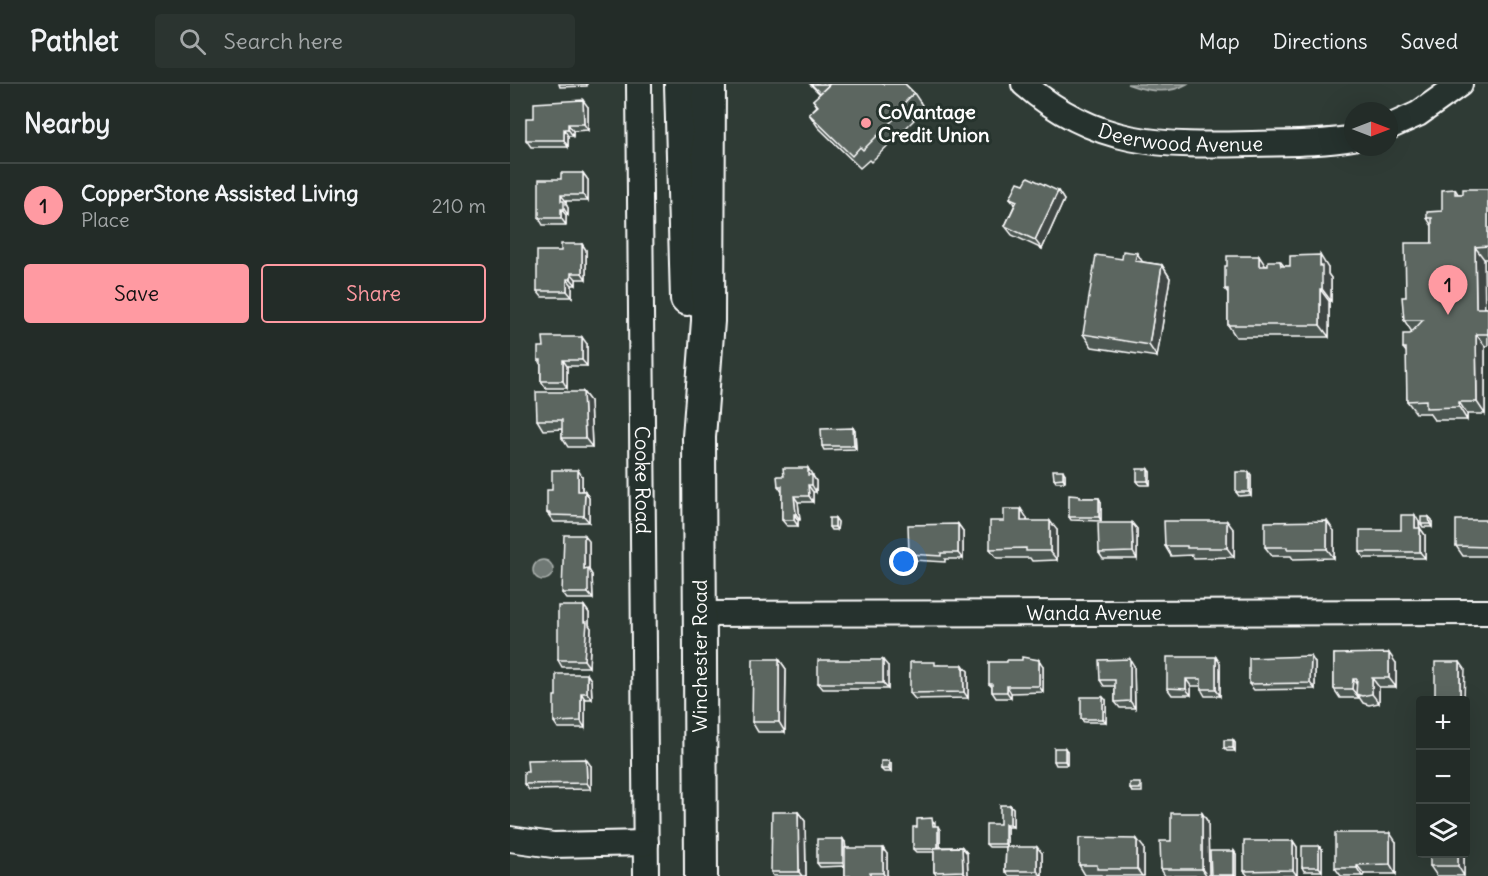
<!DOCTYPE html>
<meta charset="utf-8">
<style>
body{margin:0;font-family:Delius,sans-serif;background:#2b3430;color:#f1f3f6}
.controls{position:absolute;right:18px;bottom:18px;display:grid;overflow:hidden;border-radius:6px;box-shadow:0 6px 24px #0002}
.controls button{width:54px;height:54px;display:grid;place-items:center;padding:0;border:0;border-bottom:2px solid #404845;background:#232c28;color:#f1f3f6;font:30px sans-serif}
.compass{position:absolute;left:834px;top:18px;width:54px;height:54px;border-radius:50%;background:#232c28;box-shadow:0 6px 24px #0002;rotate:90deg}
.you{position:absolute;left:394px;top:478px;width:21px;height:21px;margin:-15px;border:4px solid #fff;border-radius:50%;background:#1a73e8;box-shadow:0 0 0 9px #1a73e833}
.badge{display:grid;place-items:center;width:39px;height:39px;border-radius:50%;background:#ff9aa2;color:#111;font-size:20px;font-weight:700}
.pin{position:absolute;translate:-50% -50px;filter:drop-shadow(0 2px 3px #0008)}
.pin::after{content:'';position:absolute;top:32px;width:21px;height:18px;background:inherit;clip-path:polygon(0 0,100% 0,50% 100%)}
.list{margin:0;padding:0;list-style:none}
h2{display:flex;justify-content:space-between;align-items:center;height:78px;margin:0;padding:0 24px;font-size:26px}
h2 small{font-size:20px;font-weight:400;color:#a3a7a8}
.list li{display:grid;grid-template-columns:39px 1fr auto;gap:18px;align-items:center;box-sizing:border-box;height:84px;padding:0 24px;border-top:2px solid #404845}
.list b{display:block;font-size:22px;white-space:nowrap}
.list p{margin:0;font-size:20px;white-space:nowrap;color:#a3a7a8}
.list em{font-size:20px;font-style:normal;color:#a3a7a8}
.actions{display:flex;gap:12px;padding:18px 24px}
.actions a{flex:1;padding:14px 0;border:2px solid #ff9aa2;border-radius:6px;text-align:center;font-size:21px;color:#ff9aa2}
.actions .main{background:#ff9aa2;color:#111}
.icon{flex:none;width:33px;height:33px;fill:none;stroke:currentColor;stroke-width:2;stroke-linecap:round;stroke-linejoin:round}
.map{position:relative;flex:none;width:978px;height:792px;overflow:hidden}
header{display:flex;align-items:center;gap:36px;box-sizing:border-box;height:84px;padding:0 30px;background:#232c28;border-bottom:2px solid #404845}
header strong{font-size:28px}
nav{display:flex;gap:33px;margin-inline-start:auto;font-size:21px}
.search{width:420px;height:54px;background:#2b3430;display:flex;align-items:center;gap:15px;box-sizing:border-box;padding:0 21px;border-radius:6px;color:#a3a7a8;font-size:22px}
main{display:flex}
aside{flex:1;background:#232c28}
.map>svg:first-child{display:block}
</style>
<header>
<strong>Pathlet</strong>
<div class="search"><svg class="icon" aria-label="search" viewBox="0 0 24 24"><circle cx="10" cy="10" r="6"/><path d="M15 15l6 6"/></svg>Search here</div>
<nav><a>Map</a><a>Directions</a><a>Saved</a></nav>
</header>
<main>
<aside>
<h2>Nearby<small></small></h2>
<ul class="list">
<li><span class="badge">1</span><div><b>CopperStone Assisted Living</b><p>Place</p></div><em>210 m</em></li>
</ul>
<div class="actions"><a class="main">Save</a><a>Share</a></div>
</aside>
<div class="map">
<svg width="978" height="792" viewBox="0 0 978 792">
<rect width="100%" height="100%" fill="#2f3b35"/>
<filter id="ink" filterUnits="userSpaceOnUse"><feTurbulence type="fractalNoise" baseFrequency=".0167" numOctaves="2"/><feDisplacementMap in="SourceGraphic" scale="12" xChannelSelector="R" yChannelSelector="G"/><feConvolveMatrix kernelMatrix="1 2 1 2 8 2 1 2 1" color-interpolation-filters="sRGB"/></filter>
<g filter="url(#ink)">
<g fill="#707975" stroke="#a9afac" stroke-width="1.5">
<path d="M 617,0 L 677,0 C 658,11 636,7 617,0 Z"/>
<circle cx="33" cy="486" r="10"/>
</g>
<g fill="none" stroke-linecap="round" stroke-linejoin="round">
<defs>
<g id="minor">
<path id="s1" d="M 129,0 L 136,792"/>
<path id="s2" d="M 514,0 C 586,63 652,62 742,60 C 776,59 809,60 843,54"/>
<polyline points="879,43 908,30 950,0"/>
<path id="s3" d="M 190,530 L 978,528"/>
<polyline points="0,755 43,761 136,759"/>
</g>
<g id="major">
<polyline points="171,0 177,215"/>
<polyline points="191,792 189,353 198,237 199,0"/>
</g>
</defs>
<use href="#minor" stroke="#fff" stroke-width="28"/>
<use href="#major" stroke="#fff" stroke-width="36"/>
<use href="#minor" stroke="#26332d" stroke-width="24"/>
<use href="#major" stroke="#26332d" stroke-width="32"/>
</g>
<g fill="#4e5853" stroke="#fff" stroke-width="1.5">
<polygon points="49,0 77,0 77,2 50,3"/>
<polygon points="300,0 395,0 404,9 412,21 401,32 404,36 361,78 359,76 350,84 308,43 299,30 307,22 303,16 310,10"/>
<polygon points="78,23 78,46 63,47 63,52 58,52 58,63 21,63 16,56 24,34"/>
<polygon points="73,89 78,96 78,117 56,117 56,120 58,124 58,131 56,131 56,141 33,141 29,134 51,95"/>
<polygon points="514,100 548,107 554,116 532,165 502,151 495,142 505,120 500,114"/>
<polygon points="945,105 948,110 953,110 978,105 978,175 974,175 974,224 978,224 978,262 975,262 975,330 957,330 957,336 924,336 919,329 906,329 897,317 897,269 893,264 902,248 894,236 896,213 922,159 922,142 917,134 932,127"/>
<polygon points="72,160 76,166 76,195 66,195 66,201 62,201 62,213 32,213 27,207 51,167"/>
<polygon points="770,177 774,182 818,184 818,190 821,194 821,217 819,217 819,253 726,253 718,241 718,209 715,205 756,182"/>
<polygon points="633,178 652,181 660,194 647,273 582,263 573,250"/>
<polygon points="77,260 77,282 57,282 57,304 36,304 31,297 31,281 28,276"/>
<polygon points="73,308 80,317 82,363 58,363 52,354 52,345 33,346 27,336"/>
<polygon points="343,344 345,347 346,365 314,366 312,362"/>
<polygon points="640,388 640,401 630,401 627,397"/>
<polygon points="739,388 741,391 741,411 729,412 726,408"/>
<polygon points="555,390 555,398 546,398 544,395"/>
<polygon points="303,391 303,392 306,397 306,408 303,408 303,418 288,418 290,436 288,436 288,442 277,442 272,436 272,408 268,402"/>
<polygon points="72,392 72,407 75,407 79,414 79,438 44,438 37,429 42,406"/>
<polygon points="570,412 572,414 589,414 591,418 591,437 561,436 559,433"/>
<polygon points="978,428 978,472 953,472 946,462 977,436"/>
<polygon points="919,433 922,436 922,443 913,443 911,440"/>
<polygon points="325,434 328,438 327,446 321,446 319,443"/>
<polygon points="517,434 517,437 547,446 547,476 522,477 520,474 487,474 480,465 494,437"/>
<polygon points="909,438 910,444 915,451 915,474 854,474 850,468 891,446"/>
<polygon points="622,439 627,445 627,475 593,475 589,469"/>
<polygon points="448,440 453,447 453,475 435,475 435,478 403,476 399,470"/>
<polygon points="724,446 724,473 684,474 682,471 661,472 655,462"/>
<polygon points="824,447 824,474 783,475 781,472 762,472 755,463"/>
<polygon points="79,457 79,486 82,491 83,515 57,515 52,509"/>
<polygon points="74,522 79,529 79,541 81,544 79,583 52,583 48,576"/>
<polygon points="824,570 886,579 886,603 869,603 869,619 859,621 853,619 849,613 849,614 830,614 824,605"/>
<polygon points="269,575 276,585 275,648 248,648 242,638"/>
<polygon points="710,579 710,612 695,612 691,605 691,602 681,602 681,611 662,611 657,604"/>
<polygon points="805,579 805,605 744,606 739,600"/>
<polygon points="428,581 458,587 458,614 405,615 400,609"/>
<polygon points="378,582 378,605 313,605 308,599"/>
<polygon points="533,582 533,608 501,609 501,614 486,614 482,608 482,603 479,600"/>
<polygon points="624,582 625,624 610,624 605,618 605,602 594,602 590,596"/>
<polygon points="77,590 81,596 82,615 75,615 75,644 48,644 44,638 46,612"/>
<polygon points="596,616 596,638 574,638 571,635"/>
<polygon points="723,656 725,659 725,667 717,667 714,664"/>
<polygon points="557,667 557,681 546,681 544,677"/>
<polygon points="381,680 381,688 374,688 371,685"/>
<polygon points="81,682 81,705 19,706 14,700"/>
<polygon points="632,702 632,708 622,708 620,705"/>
<polygon points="500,721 503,724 503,743 497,743 497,763 532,769 532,792 499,792 495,787 496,763 479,763 476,760 490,740"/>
<polygon points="288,728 295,737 296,792 263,792 261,788"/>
<polygon points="692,729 698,738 699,792 655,792 651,785 661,757"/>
<polygon points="425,738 425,742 430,746 430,763 452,763 457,769 458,792 427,792 424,788 424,768 406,768 403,765 407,743"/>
<polygon points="783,757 787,763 787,792 738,792 734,787"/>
<polygon points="335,758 336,764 377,770 377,792 335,792 335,782 310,783 307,779"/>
<polygon points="886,758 886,790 854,790 853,792 831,792 825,784"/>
<polygon points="809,762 812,765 812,787 794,787 792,783"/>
<polygon points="634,764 634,792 592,792 591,791 575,791 569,781"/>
<polygon points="724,767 726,770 726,792 701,792 701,791"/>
<polygon points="954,770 954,792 927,792 920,782"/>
</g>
<g fill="#404744" stroke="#fff" stroke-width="1.5">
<polygon points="73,16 78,23 78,46 74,40"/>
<polygon points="58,40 63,47 63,52 58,45"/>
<polygon points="54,45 58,52 58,63 54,56"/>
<polygon points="73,89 78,96 78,117 73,111"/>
<polygon points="548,107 554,116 532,165 525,156"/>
<polygon points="51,111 56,117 56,120 58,124 58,131 54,125 51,117"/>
<polygon points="51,125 56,131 56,141 51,134"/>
<polygon points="72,160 76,166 76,195 72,189"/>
<polygon points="965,163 974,175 975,236 966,224"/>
<polygon points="627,169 635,182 625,177"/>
<polygon points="810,171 818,184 818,190 821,194 821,217 812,205 810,182"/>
<polygon points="749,172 757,184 749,182"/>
<polygon points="652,181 660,194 647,273 639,261"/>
<polygon points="61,189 66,195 66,201 61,195"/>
<polygon points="57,195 62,201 62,213 57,207"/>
<polygon points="810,205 819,217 819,253 810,241"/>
<polygon points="966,250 975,262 975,330 967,318"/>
<polygon points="72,253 77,260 77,282 72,276"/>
<polygon points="53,276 57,282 57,304 53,297"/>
<polygon points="73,308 80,317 82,363 75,354"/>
<polygon points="949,318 957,330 957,336 949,323"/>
<polygon points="343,344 345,347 346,365 344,362"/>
<polygon points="298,384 306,397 306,408 302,401 298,391"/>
<polygon points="638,385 640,388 640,401 638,397"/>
<polygon points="68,386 72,392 72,414 68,407"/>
<polygon points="553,386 555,390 555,398 553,394"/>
<polygon points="739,388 741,391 741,411 739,408"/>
<polygon points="298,401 303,408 303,418 299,412"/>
<polygon points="75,407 79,414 79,438 74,432"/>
<polygon points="284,412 288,418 290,436 286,430"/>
<polygon points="589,414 591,418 591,437 589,433"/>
<polygon points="511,425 517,434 517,447 511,437"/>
<polygon points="284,430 288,436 288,442 284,436"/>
<polygon points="905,431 909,438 910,451 905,444"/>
<polygon points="919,433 922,436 922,443 920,440"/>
<polygon points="325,434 328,438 327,446 325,443"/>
<polygon points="540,437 547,446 547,476 540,467"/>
<polygon points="717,437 724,446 724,473 717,464"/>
<polygon points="817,437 824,447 824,474 817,465"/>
<polygon points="622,439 627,445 627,475 623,468"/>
<polygon points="448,440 453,447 453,475 448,469"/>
<polygon points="910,444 915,451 915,474 910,468"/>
<polygon points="74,451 79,457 79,486 82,491 83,515 78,509 74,485"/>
<polygon points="74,522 79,529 79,541 81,544 79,583 74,576"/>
<polygon points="879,569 886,579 886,603 879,594"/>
<polygon points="801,572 805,579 805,605 800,599"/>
<polygon points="706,573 710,579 710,612 706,605"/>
<polygon points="269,575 276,585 275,648 269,638"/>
<polygon points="620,575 624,582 625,624 620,617"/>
<polygon points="373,576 378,582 378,605 373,599"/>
<polygon points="529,576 533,582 533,608 529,602"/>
<polygon points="950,578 955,585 954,616 950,616"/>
<polygon points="453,581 458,587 458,614 454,608"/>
<polygon points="77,590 81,596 82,615 77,609"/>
<polygon points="862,594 869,603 869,619 862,610"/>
<polygon points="676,595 681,602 681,611 676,605"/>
<polygon points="843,595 849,604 846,610 849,614 842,605"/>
<polygon points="497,602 501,609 501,614 497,608"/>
<polygon points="71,609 75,615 75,644 71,637"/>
<polygon points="593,613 596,616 596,638 593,635"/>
<polygon points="723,656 725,659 725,667 723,664"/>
<polygon points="555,664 557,667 557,681 555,677"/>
<polygon points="76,675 81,682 81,705 77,699"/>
<polygon points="379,677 381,680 381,688 379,685"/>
<polygon points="500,721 503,724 503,743 500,740"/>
<polygon points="288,728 295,737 296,792 292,792 289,788"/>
<polygon points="692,729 698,738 699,792 697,792 692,785"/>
<polygon points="495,740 497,743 497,763 495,760"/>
<polygon points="428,742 430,746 430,768 428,764"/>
<polygon points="880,749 886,758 886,790 880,780"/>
<polygon points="333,755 335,758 336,782 333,779"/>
<polygon points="627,755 634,764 634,792 632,792 627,785"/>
<polygon points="783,757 787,763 787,792 783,786"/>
<polygon points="809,762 812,765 812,787 809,783"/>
<polygon points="452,763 457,769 458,792 456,792 453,787"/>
<polygon points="527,763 532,769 532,792 527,787"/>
<polygon points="373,764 377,770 377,792 375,792 373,789"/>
<polygon points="724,767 726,770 726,792 724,791"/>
<polygon points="948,770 954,770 954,792 948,782"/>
<polygon points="847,781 854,790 853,792 852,792 847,784"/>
</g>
<g fill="#5b6661" stroke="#fff" stroke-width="1.5">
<polygon points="301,0 320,0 310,9"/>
<polygon points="320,0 395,0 404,9 392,21 395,24 353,66 350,63 342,72 299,30 308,22 303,16"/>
<polygon points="73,16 74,40 58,40 58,45 54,45 54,56 16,56 16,34 24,34 24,19"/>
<polygon points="51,89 73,89 73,111 51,111 51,117 54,117 54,125 51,125 51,134 29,134 29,95 51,95"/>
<polygon points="518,93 548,107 525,156 495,142 507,117 500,114 508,98 514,100"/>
<polygon points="945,105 945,110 953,110 953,105 978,105 978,162 965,163 966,224 978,224 978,250 966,250 967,318 949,318 949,323 916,324 916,316 897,317 896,264 893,264 893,250 900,250 913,236 894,236 892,213 896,213 895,159 922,159 922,134 917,134 917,128 932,127 932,106"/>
<polygon points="51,160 72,160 72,189 61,189 61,195 57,195 57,207 27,207 27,167 51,167"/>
<polygon points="613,167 627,169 625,177 652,181 639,261 573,250 586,171 612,175"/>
<polygon points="810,171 810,182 812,182 812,205 810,205 810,241 718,241 718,205 715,205 715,182 717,182 717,172 749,172 749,182 758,182 758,177 770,177 771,182 780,182 780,172"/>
<polygon points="33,253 72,253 72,276 53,276 53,297 31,297 31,276 28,276 28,263 34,263"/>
<polygon points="26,308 73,308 75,354 52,354 52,336 27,336"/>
<polygon points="343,344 344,362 312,362 311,345"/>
<polygon points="273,384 298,384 298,391 302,391 302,401 298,401 299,412 284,412 286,430 284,430 284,436 272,436 272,402 268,402 267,392 274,392"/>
<rect x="627" y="385" width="11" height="12"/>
<polygon points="42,386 68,386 68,407 75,407 74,432 40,431 40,429 37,429 37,406 42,406"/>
<polygon points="543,386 553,386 553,394 544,395"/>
<rect x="726" y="388" width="13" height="20"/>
<polygon points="559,411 570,412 570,414 589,414 589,433 559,433"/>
<polygon points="494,425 511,425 511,437 540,437 540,467 516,467 516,464 480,465 480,437 494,437"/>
<polygon points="978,428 978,463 946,462 946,436 977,436"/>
<polygon points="891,431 905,431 905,444 910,444 910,468 850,468 850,446 891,446"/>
<polygon points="911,433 919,433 920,440 911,440"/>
<rect x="319" y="434" width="6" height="9"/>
<polygon points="654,437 717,437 717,464 677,464 677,462 655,462"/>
<polygon points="817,437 817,465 777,465 777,463 755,463 755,438"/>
<polygon points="588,439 622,439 623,468 589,469"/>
<polygon points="448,440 448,469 431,469 431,472 399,470 398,441"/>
<polygon points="54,451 74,451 74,485 78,484 78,509 52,509"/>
<polygon points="48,522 74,522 74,538 77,538 74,576 48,576"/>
<polygon points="879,569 879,594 862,594 862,610 852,612 846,610 847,595 843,595 842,605 824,605 824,570"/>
<polygon points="801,572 800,599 739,600 739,574"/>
<polygon points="512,573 529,576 529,602 497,602 497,608 482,608 482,600 479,600 479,578 497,578 497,576 512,576"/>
<polygon points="657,573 706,573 706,605 691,605 691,595 676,595 676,605 657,604"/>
<polygon points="243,575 269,575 269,638 242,638"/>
<polygon points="620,575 620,617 605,618 605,596 590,596 589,576"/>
<rect x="308" y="576" width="65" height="23"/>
<polygon points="400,578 425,578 425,581 453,581 454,608 400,609"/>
<rect x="925" y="578" width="25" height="38"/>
<polygon points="46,590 77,590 77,609 71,609 71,637 44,638 44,612 46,612"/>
<rect x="571" y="613" width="22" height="22"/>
<rect x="714" y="656" width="9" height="8"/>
<rect x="544" y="664" width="11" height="13"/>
<polygon points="76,675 77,699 14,700 14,688 18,688 17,676"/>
<rect x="371" y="677" width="8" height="8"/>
<rect x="908" y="693" width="2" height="9"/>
<rect x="620" y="699" width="10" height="6"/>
<polygon points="490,721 500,721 500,740 495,740 495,760 476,760 476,740 490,740"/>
<polygon points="262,728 288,728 289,788 261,788"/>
<polygon points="661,729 692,729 692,785 651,785 650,757 661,757"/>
<polygon points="422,734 423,742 428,742 428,763 424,764 424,765 403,765 403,743 407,743 407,735"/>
<polygon points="825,749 880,749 880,780 847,781 847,784 825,784"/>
<polygon points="569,754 627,755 627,785 587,785 587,781 569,781"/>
<rect x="307" y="755" width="26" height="24"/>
<polygon points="734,757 783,757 783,786 734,787"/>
<rect x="792" y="762" width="17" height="21"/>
<polygon points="452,763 453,787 424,788 424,764"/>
<polygon points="496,763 527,763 527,787 495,787"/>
<polygon points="335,764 373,764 373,789 360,789 360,792 335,792"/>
<polygon points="700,767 724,767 724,791 701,791"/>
<rect x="920" y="770" width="28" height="12"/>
</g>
</g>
<circle fill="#ff9aa2" stroke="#26332d" stroke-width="2" cx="356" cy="39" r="6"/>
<g text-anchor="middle" stroke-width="6" stroke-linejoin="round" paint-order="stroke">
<g font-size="20" font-weight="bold" fill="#fff" stroke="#26332d" text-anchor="start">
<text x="368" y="35">CoVantage<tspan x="368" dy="23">Credit Union</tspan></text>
</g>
<g font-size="20" fill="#fff" stroke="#26332d">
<text dy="7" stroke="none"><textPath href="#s2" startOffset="171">Deerwood Avenue</textPath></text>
<text dy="7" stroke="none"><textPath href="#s1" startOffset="396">Cooke Road</textPath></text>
<text dy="7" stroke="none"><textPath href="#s3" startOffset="394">Wanda Avenue</textPath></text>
<text transform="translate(190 572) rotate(-90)" y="7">Winchester Road</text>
</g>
</g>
</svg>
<div class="controls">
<button>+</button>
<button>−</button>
<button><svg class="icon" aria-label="layers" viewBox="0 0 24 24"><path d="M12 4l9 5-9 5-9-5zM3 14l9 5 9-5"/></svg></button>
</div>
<svg class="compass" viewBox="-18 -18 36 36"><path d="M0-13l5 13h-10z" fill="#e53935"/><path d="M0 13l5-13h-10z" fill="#a3a7a8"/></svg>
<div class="you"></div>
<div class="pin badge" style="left:938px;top:231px">1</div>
</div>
</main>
